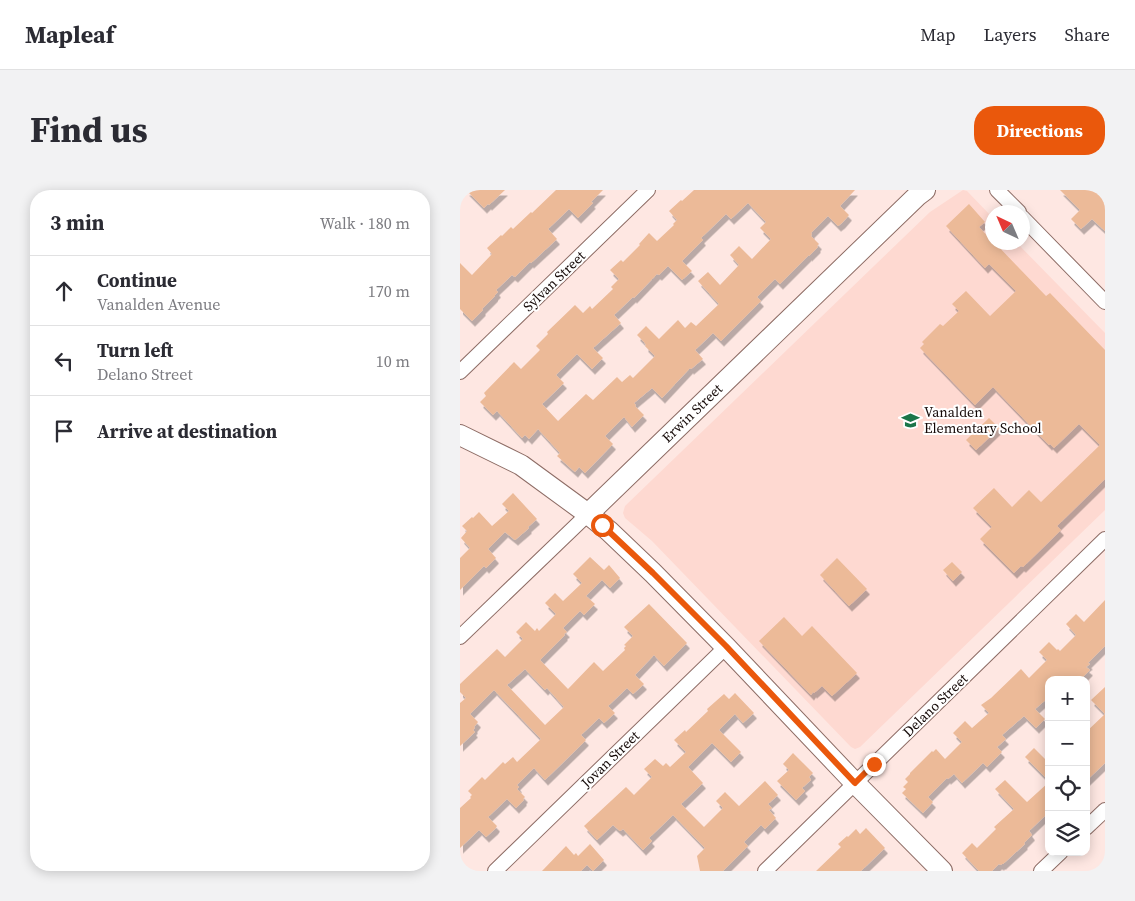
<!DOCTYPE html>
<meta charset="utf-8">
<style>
body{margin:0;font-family:"Source Serif 4",serif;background:#f2f2f3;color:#2b2b33}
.controls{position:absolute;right:15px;bottom:15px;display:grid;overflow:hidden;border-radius:10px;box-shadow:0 2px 12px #0003}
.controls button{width:45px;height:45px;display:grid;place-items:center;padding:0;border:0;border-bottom:1px solid #e1e1e2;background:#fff;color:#2b2b33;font:25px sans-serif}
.compass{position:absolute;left:525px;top:15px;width:45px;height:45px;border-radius:50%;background:#fff;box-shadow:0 2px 12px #0003;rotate:316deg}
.stop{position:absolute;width:15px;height:15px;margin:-11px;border:4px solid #ea580c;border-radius:50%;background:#fff}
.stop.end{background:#ea580c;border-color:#fff;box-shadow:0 1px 5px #0008}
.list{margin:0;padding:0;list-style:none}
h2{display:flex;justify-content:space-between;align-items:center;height:65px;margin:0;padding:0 20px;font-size:21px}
h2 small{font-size:16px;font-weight:400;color:#7c7c81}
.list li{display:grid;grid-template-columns:32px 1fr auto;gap:15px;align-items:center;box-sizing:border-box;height:70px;padding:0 20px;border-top:1px solid #e1e1e2}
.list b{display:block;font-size:19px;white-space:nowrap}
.list p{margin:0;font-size:16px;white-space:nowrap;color:#7c7c81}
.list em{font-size:16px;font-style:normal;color:#7c7c81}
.icon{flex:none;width:28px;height:28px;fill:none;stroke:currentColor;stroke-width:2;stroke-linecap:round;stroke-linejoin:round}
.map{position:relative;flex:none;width:645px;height:681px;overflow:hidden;border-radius:20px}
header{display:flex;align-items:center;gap:30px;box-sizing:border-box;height:70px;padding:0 25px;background:#fff;border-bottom:1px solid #e1e1e2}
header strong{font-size:24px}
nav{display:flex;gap:28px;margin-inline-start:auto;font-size:18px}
.intro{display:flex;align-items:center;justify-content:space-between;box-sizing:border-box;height:120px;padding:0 30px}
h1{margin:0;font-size:35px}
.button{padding:12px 22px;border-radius:20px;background:#ea580c;color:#fff;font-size:18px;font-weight:700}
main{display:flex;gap:30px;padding:0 30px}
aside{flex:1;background:#fff;border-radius:20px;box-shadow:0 2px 12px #0003}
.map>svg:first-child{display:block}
</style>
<header>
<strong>Mapleaf</strong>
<nav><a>Map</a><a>Layers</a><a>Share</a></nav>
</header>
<div class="intro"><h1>Find us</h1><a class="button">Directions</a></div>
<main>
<aside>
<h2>3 min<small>Walk · 180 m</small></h2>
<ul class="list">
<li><svg class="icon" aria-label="ahead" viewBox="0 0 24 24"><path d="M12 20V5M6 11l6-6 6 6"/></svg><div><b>Continue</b><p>Vanalden Avenue</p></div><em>170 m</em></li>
<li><svg class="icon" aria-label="left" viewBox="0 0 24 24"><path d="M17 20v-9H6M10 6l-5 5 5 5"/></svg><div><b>Turn left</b><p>Delano Street</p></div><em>10 m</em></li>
<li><svg class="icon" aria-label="arrive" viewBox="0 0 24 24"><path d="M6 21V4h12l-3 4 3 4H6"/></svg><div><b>Arrive at destination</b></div></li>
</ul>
</aside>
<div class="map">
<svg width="645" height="681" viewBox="0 0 645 681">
<defs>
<filter id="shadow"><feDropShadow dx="3" dy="5.5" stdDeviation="0" flood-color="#0004"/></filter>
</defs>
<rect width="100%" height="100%" fill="#fee7e2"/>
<polygon fill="#fed9d1" points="503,0 507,1 532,27 532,52 557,53 645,143 645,320 400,557 395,559 391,557 192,351 165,328 163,323 165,316 470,22"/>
<g fill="#ecba98" fill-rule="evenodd" filter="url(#shadow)">
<polygon points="6,0 45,0 29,15 28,14 24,18"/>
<polygon points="96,0 143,0 131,12 133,13 118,28 109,19 88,39 97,49 71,73 70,72 55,87 52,85 36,100 38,102 35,105 35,106 22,119 23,120 12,131 0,119 0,73 12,85 32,64 27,58 41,45 42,46 51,37 53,39 71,22 72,23"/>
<path d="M 234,0 L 395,0 L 380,16 L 389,25 L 382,33 L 378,36 L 368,26 L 351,43 L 352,44 L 351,46 L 359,54 L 357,56 L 358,57 L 349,66 L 349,65 L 320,94 L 315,89 L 297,107 L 301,111 L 261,151 L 253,143 L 235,160 L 243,169 L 231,179 L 230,178 L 202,208 L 192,198 L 174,213 L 176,215 L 175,216 L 184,225 L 172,237 L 164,227 L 145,246 L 153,254 L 125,283 L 119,277 L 115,282 L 97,266 L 100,263 L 78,239 L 69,249 L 65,245 L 62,248 L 37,221 L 33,225 L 20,212 L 26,206 L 24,203 L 54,172 L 61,179 L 80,160 L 76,156 L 88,144 L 87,142 L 115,115 L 123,123 L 130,116 L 132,119 L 153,99 L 151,97 L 159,89 L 150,80 L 161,70 L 163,72 L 180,55 L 179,54 L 189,43 L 197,51 L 214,35 L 213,34 L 217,30 L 209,21 L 221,10 L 222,11 ZM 288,13 L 306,32 L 300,38 L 311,49 L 292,69 L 279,56 L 270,65 L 279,75 L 260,95 L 248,82 L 238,91 L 259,114 L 236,136 L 231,132 L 225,138 L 218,130 L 199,149 L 186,136 L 177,145 L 184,152 L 186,155 L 185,156 L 195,166 L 173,188 L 170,185 L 162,192 L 157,187 L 133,210 L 126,204 L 98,231 L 82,214 L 104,193 L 96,185 L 117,164 L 132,179 L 143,168 L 133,158 L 161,133 L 154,125 L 173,107 L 174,108 L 197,84 L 199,85 L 208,76 L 222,90 L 232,81 L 222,71 L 243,50 L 241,48 L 266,24 L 271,29 Z"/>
<polygon points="600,0 645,0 645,41 632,29 621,39 611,29 620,20"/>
<polygon points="509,14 525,32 519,37 532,51 532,52 534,52 586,106 590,103 645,160 645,289 597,336 601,340 563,377 561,376 554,383 520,349 532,337 513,318 534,298 552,317 569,300 581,312 640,255 619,234 594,258 590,254 589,255 533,197 515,215 460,158 464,154 462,152 480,134 483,136 499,121 492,114 506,101 530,126 556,101 529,74 525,78 486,36"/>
<polygon points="529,228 539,238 516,260 506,250"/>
<polygon points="53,303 77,329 68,337 69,338 55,350 45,342 28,359 36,368 26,378 24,376 0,400 0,368 10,358 1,348 7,341 2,336 12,327 13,328 19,322 32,336 49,321 42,314"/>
<path d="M 130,367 L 144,380 L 149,375 L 160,388 L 150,398 L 142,390 L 126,406 L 135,414 L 124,425 L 120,421 L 103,438 L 107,442 L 104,444 L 105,445 L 80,470 L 108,499 L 134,472 L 143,481 L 165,460 L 164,458 L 166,456 L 164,455 L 173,446 L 164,437 L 189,414 L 227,453 L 204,476 L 194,465 L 175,485 L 184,494 L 182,496 L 173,504 L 167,498 L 148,516 L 155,523 L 144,533 L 139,528 L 121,545 L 126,550 L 121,555 L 85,590 L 74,578 L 57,595 L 59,597 L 57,599 L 65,607 L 63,609 L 64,610 L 56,618 L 47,609 L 28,627 L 37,636 L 35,639 L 26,647 L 19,640 L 0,658 L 0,618 L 11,608 L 10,607 L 12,605 L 8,601 L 22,587 L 25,590 L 43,572 L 45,574 L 53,567 L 57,572 L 81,549 L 34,500 L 10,524 L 18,532 L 14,537 L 15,538 L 13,540 L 15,542 L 0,556 L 0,513 L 6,508 L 0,502 L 0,494 L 37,459 L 45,467 L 63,449 L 56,442 L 66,432 L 75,441 L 77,438 L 79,441 L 96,424 L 85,413 L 95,403 L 103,411 L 122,393 L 113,384 ZM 65,479 L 85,500 L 87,498 L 104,517 L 85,535 L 47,495 Z"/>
<polygon points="377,368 407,399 389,416 360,385"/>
<polygon points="492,372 502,382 493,391 483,380"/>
<polygon points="645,410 645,456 628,473 630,474 626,477 630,480 620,490 589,490 589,507 575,519 585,529 576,538 564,526 542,545 546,549 537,557 542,562 527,577 523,573 502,593 494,584 488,589 487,588 468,607 473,612 463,623 442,603 446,599 443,597 448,592 445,589 450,584 450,583 472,561 473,562 476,559 485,569 502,552 493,543 505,531 512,538 529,523 521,515 531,508 561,479 569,488 587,470 579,462 589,452 597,460 598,459 600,461 616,445 606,434 616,424 624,432"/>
<polygon points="324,427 342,446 352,436 397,483 372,506 362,496 354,503 353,502 351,505 299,451"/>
<polygon points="645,497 645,573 626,591 626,542 645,524 631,510"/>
<polygon points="275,503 294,523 283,533 275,524 259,540 281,562 271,572 252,553 228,577 243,593 221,614 244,637 263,618 256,611 265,602 279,616 305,591 318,605 308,614 312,618 309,620 316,628 305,639 301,635 284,652 288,656 263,681 240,681 237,666 245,658 213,625 189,648 192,651 183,660 163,639 160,641 153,635 137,650 124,636 166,597 174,605 192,587 184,579 195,569 203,576 206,573 210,577 226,562 214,550 225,540 226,542 248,521 247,519 264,504 269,509"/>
<polygon points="574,558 589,573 589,591 565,567"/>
<polygon points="333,563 353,583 349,587 351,590 342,598 345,601 336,610 317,591 329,580 323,574"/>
<polygon points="545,590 567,612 589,592 589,622 569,641 572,645 564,653 565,654 543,674 542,674 541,675 539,674 532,681 519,681 502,663 512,653 517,658 536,639 534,637 554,619 535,599"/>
<polygon points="406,638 425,658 401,681 356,681 381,657 378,654 387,646 388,647 396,639 400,644"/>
<polygon points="130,654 144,670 133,681 127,675 121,681 82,681 106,656 114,665 116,663 118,666"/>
</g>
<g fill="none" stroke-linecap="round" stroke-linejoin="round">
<defs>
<g id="street">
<polyline points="537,0 559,22"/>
<polyline points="562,27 645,112"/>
<polyline points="0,182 188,0"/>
<polyline points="0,447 128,324"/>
<polyline points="626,638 645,620"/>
<polyline points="35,681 266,457"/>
<polyline points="305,681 645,349"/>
<polyline points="581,681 601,662"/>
</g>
<g id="secondary">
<polyline points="0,245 61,275 128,324 149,341 193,383 266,457 395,593 482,681"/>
<polyline points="128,324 457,6 465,0"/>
</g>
</defs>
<use href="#street" stroke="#8d6c65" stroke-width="16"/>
<use href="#secondary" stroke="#8d6c65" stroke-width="22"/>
<use href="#street" stroke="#fff" stroke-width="14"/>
<use href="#secondary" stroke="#fff" stroke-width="20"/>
</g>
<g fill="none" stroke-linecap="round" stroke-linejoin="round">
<polyline stroke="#ea580c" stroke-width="6" points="142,335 193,383 266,456 395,593 414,574"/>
</g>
<defs>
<symbol id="school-bare" viewBox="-9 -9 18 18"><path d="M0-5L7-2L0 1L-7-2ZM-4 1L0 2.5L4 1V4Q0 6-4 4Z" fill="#1b7549" stroke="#fff" stroke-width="2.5" paint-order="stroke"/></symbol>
</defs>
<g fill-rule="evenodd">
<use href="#school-bare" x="438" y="218" width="25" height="25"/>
</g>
<g text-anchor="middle" stroke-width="4" stroke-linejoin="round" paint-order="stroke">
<g font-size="14" fill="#140907" stroke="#fff">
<text transform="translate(94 91) rotate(-44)" y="5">Sylvan Street</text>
<text transform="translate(232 223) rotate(-44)" y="5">Erwin Street</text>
<text transform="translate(475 515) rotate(-44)" y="5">Delano Street</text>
<text transform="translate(150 569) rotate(-44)" y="5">Jovan Street</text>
</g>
<g font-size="14" fill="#140907" stroke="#fff" text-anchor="start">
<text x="464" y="227">Vanalden<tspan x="464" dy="16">Elementary School</tspan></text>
</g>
</g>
</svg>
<div class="controls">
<button>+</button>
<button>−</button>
<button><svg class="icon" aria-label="locate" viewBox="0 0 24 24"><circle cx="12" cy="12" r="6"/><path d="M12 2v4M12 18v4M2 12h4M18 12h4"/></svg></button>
<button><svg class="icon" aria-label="layers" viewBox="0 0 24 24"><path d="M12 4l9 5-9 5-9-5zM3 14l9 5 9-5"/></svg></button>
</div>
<svg class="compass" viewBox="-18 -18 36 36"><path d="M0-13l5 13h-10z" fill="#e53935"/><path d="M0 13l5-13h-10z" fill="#7c7c81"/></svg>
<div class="stop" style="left:142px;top:335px"></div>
<div class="stop end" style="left:414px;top:574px"></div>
</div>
</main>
